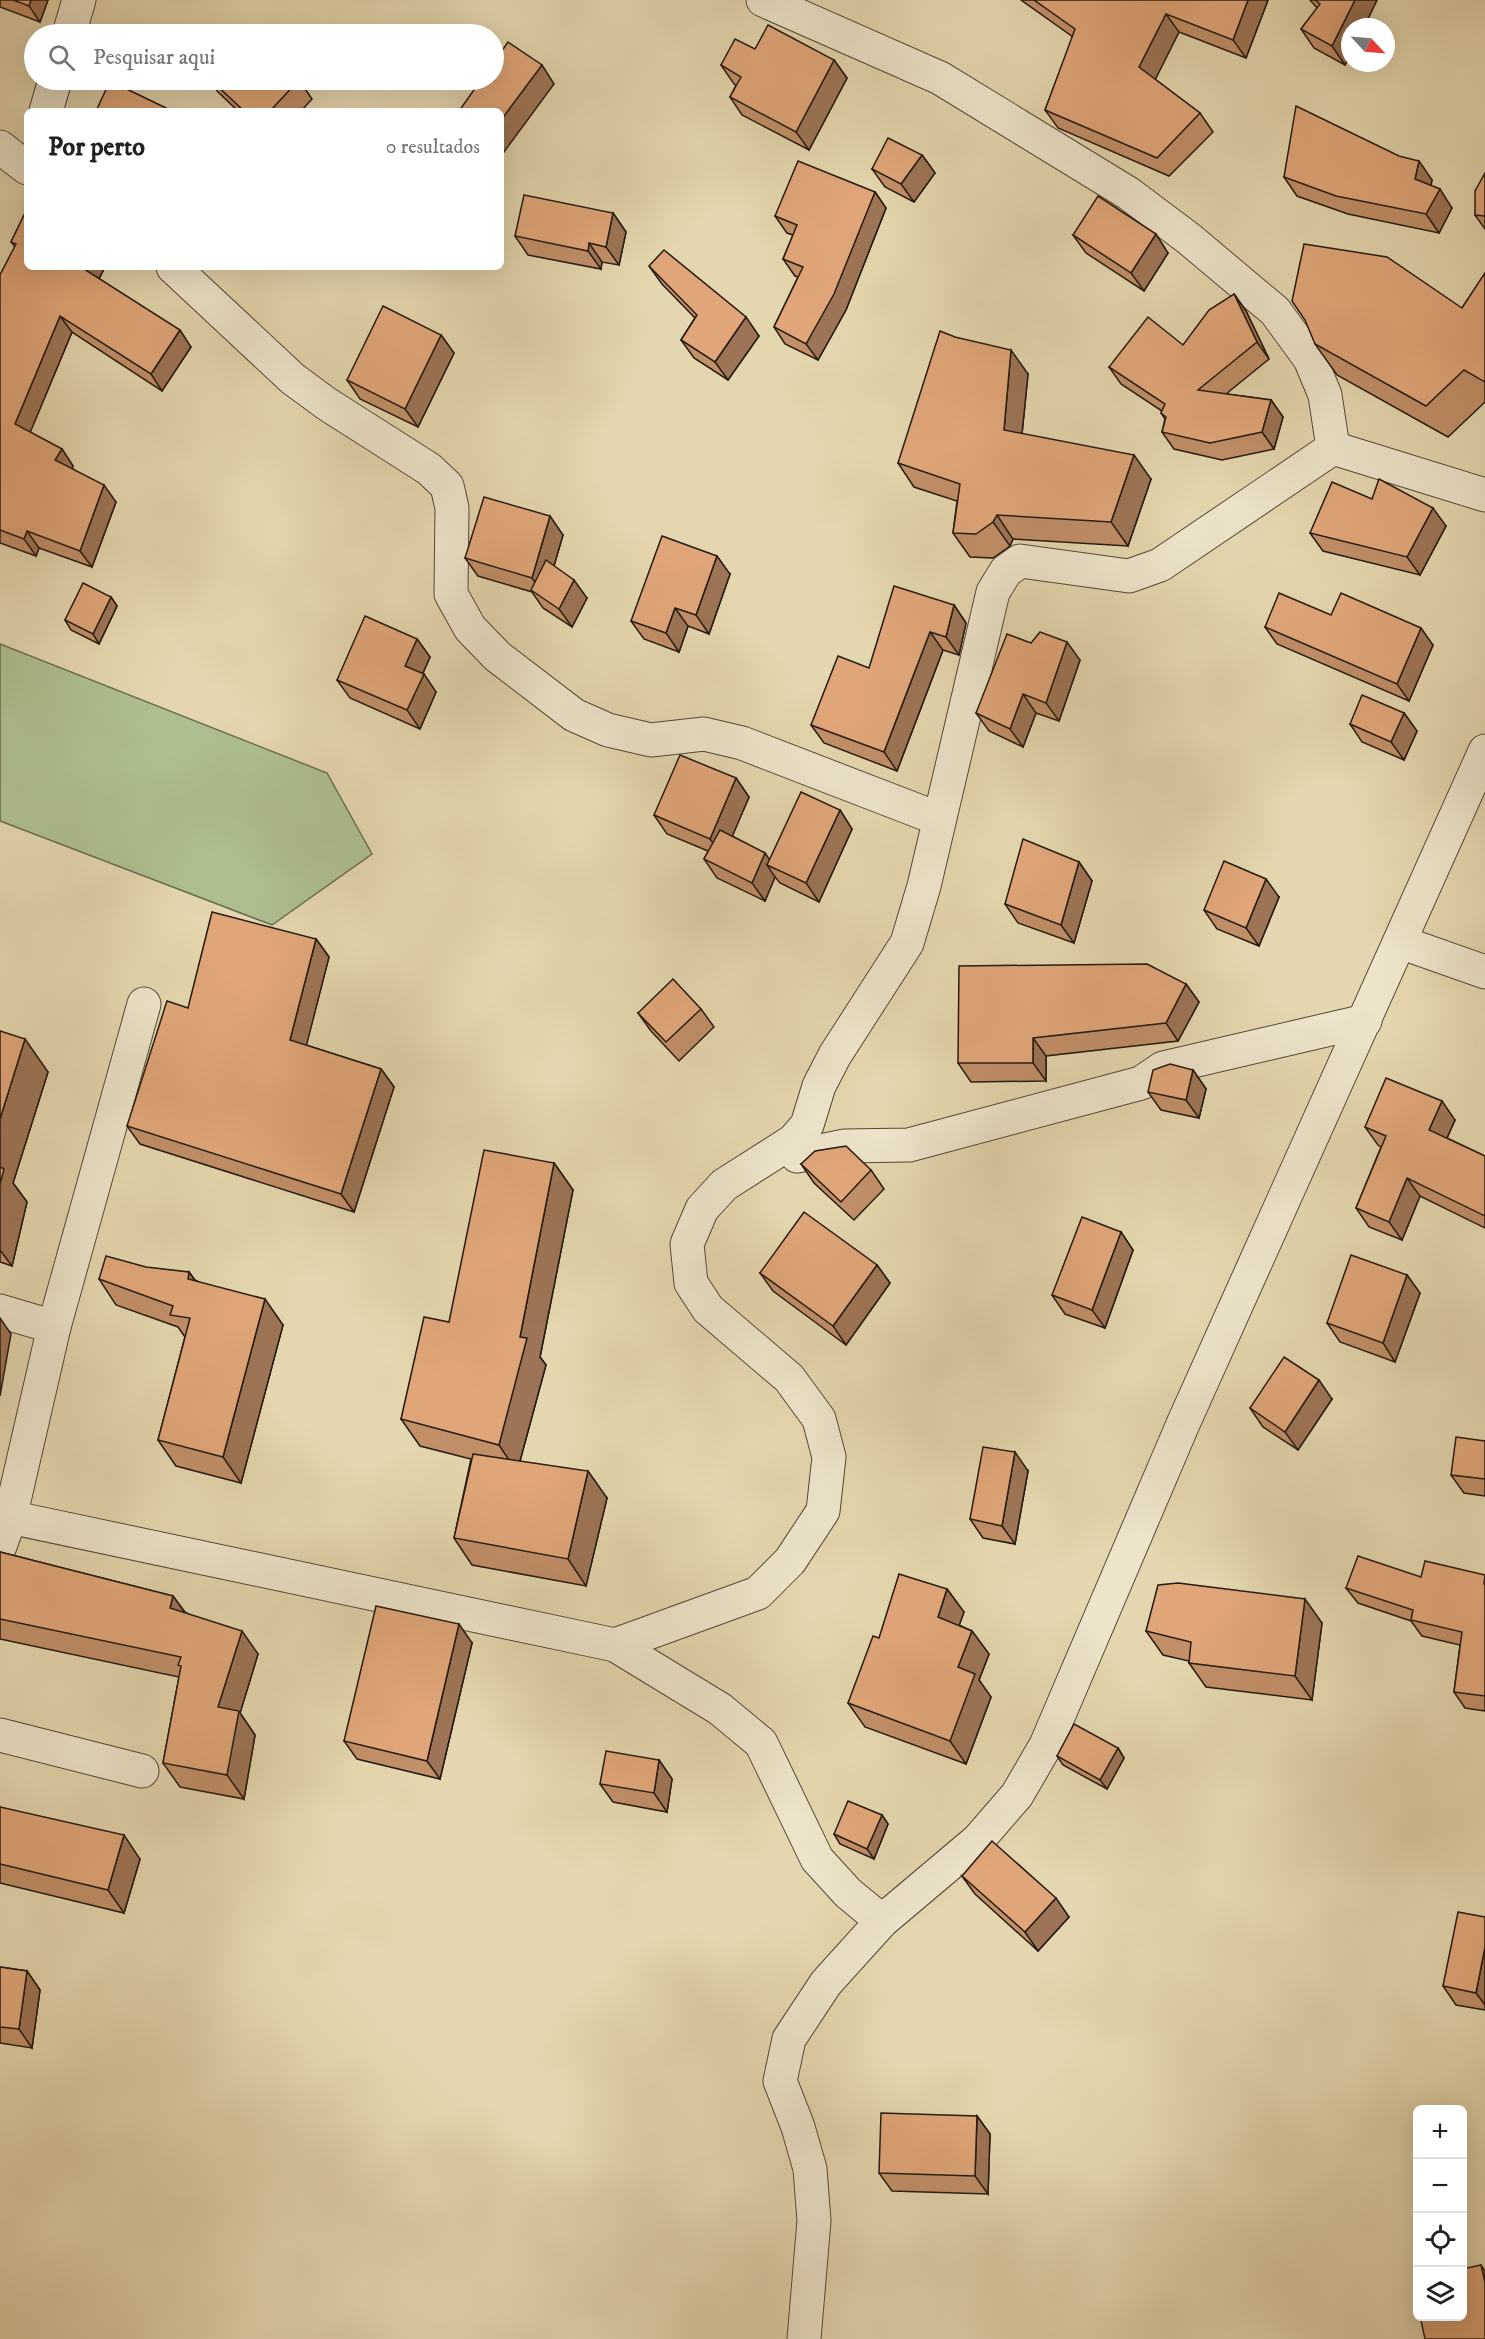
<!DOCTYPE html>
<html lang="pt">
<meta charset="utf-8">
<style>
body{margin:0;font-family:"IM FELL DW Pica",serif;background:#f2f2f2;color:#222}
.controls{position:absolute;right:18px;bottom:18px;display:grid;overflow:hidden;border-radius:9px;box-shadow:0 6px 24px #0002}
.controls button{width:54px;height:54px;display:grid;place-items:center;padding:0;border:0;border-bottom:2px solid #e0e0e0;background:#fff;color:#222;font:30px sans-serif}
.compass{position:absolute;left:1341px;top:18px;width:54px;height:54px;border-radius:50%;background:#fff;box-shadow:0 6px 24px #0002;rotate:116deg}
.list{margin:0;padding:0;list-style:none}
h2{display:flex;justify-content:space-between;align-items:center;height:78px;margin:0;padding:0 24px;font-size:26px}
h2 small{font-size:20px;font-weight:400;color:#767676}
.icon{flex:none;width:33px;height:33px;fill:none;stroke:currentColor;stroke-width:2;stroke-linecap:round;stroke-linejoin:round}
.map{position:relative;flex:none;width:1485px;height:2339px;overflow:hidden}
.search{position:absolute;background:#fff;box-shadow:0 6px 24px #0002;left:24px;top:24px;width:480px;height:66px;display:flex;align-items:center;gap:15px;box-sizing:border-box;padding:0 21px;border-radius:33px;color:#767676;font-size:22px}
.panel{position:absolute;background:#fff;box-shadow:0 6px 24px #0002;left:24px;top:108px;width:480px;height:162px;border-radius:9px}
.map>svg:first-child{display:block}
</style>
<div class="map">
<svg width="1485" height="2339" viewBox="0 0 1485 2339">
<rect width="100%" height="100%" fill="#e4d6ae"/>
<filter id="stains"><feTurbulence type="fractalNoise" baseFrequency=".00333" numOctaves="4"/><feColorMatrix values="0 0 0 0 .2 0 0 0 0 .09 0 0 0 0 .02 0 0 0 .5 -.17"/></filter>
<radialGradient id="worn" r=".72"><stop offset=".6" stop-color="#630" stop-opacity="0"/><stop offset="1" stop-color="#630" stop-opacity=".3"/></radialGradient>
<polygon fill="#aebf8f" stroke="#696c50" stroke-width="1.5" points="0,644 327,773 372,854 272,925 0,821"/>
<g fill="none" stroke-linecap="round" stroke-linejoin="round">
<defs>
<g id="minor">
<polyline points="763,0 940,78 1128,193 1188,238 1275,311 1310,359 1325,395 1333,448"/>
<polyline points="69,34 79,0"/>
<polyline points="46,111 55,80"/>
<polyline points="0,147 27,168"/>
<polyline points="173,267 293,379 327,404 429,469 447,486 452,508 451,594 470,628 497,656 574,715 608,730 651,740 704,734 742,743 939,819"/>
<polyline points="1333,448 1485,495"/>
<polyline points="1400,942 1485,972"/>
<polyline points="797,1156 845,1146 909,1145 1141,1083 1163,1068 1365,1021"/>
<polyline points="0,1311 54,1327"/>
<polyline points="0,1515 615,1645 720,1709 761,1743 817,1859 848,1893 882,1921"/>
<polyline points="0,1546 10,1518 54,1327 144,1004"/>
<polyline points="615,1645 758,1593 790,1561 823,1511 829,1457 819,1419 789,1378 708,1309 691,1283 687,1244 702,1209 724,1185 793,1141 807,1125 819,1086 835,1055 907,943 924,886 993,592 1006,571 1020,561 1129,576 1160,565 1333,448"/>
<polyline points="0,1735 142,1771"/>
<polyline points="804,2339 814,2221 810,2169 798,2127 780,2081 789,2039 826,1983 882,1921 978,1840 1017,1795 1046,1745 1183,1424 1485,751"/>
</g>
</defs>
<use href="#minor" stroke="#544838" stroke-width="35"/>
<use href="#minor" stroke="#ede4ca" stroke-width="33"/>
</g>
<g fill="#c18f68" stroke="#241910" stroke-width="1.5">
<polygon points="0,0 48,0 40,22 0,7"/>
<polygon points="1021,0 1268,0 1246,58 1179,32 1155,79 1200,113 1213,132 1169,176 1058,128 1045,110 1073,37"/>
<polygon points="1310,0 1377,0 1345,65 1314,48 1301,29 1317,8"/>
<polygon points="755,49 834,60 847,78 809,150 742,115 730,97 736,85 734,84 721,65"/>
<polygon points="209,80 299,80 312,99 301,111 238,111 218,92"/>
<polygon points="922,155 935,173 914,202 885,187 872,169"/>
<polygon points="1485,173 1485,229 1475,215"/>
<polygon points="1284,177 1432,180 1431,186 1452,208 1439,233 1348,214 1297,196"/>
<polygon points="875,192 886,208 846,310 818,360 785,344 774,327 798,277 795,276 783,259 793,235 787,233 775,216"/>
<polygon points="26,211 27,267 105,267 99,279 191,347 162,391 72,332 30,432 62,449 73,466 72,468 116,502 92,567 39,548 36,556 0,543 0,275 15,247 11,242"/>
<polygon points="613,213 626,232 619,265 602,262 601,269 528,255 515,236"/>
<polygon points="1073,235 1168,253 1144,291 1086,253"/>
<polygon points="649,266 759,336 728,380 694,358 681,340 695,318 662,284"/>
<polygon points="1485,273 1485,402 1448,437 1337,375 1315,344 1462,308"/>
<polygon points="1234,294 1246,311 1269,359 1226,394 1271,400 1283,417 1274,449 1222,460 1174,449 1162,432 1165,419 1161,413 1162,411 1121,384 1109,367 1183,345"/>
<polygon points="441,335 454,353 418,427 360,399 347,380"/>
<polygon points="1028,374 1022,434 1151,479 1128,546 1013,539 1010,546 993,558 970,557 953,533 957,501 914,487 898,463"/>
<polygon points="1372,499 1446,526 1420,575 1323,551 1310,533"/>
<polygon points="563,535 554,566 587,598 572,627 543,608 532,592 478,576 465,558"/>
<polygon points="730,574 709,634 688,626 679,652 644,639 631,621"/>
<polygon points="111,597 117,606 99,644 71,630 65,620"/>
<polygon points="954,605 966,623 959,655 943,650 897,771 824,743 811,725 869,668"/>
<polygon points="1331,615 1433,645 1409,701 1277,644 1265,627"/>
<polygon points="417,639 430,657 423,673 436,692 420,729 350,698 337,680"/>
<polygon points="1031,643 1080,660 1059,721 1036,713 1023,747 989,731 976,713"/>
<polygon points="1404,713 1417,731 1404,760 1362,742 1350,724"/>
<polygon points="736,778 749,797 732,836 765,853 769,860 840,810 852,829 819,902 780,883 775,877 765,901 717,878 704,859 708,851 667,834 654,815"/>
<polygon points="1079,862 1092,881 1074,943 1018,923 1005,904"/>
<polygon points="1279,897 1259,946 1217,929 1204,910"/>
<polygon points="316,939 329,957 306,1045 381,1069 394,1087 354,1212 140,1144 127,1126 188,1008"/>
<polygon points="1186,984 1199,1002 1178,1041 1046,1056 1046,1081 971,1082 958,1063"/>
<polygon points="701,1009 714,1027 679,1061 651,1031 638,1013"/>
<polygon points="0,1031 48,1072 13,1183 27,1202 12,1266 0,1262"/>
<polygon points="1193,1070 1206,1089 1199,1118 1161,1110 1148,1092"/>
<polygon points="1455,1120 1447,1138 1485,1156 1485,1228 1420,1196 1402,1240 1369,1227 1356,1208 1381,1147 1378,1145 1365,1127"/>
<polygon points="554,1163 573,1190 540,1357 546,1365 520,1461 607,1498 586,1586 472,1565 454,1538 471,1459 420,1446 401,1419 449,1322"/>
<polygon points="801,1164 871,1170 884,1189 854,1220 814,1183"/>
<polygon points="1121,1232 1133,1250 1105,1328 1065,1314 1052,1295"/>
<polygon points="877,1265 890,1283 846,1345 773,1291 760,1273"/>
<polygon points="189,1272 195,1280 283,1325 241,1483 176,1466 158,1440 185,1337 178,1327 116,1305 99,1279"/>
<polygon points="1407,1275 1420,1293 1395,1362 1340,1342 1327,1323"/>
<polygon points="1332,1399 1298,1450 1263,1427 1250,1408"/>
<polygon points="1485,1441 1485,1496 1464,1493 1451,1475"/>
<polygon points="1028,1471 1015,1544 983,1538 970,1519"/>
<polygon points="0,1552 173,1596 185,1612 258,1654 240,1713 255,1735 244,1799 180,1787 163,1763 179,1677 0,1639"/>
<polygon points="1485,1575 1485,1711 1465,1708 1454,1692 1460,1645 1422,1636 1411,1621 1358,1603 1346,1588 1421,1577"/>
<polygon points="947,1589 964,1612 959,1625 972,1631 989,1654 979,1680 991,1697 966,1764 865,1727 848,1703 879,1638"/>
<polygon points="1322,1623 1312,1700 1206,1687 1189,1663 1189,1661 1163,1655 1146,1631"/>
<polygon points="472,1643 440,1779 357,1759 344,1741"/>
<polygon points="1118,1748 1124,1758 1107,1789 1063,1765 1057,1756"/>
<polygon points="659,1760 672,1779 667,1812 613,1802 600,1784"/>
<polygon points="0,1807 140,1859 124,1913 0,1883"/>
<polygon points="882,1815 888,1824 874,1859 840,1844 834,1834"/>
<polygon points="962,1876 1069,1917 1038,1951 975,1894"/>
<polygon points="1485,1917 1485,2010 1456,2005 1443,1986"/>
<polygon points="0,1967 27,1971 40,1990 32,2048 0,2043"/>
<polygon points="977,2116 990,2134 988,2194 892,2191 879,2173"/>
</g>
<g fill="#9d7455" stroke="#241910" stroke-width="1.5">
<polygon points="31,0 48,0 40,22 29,6"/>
<polygon points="1248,0 1268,0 1246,58 1233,40"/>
<polygon points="1355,0 1377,0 1364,27 1350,27 1350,55 1345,65 1332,46"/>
<polygon points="1166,14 1179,32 1152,86 1139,67"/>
<polygon points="834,60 847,78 809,150 796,132"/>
<polygon points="542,65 554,84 501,156 501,120"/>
<polygon points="922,155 935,173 914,202 901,184"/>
<polygon points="1419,161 1432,180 1428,198 1415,179"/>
<polygon points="1440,189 1452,208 1439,233 1426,214"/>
<polygon points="875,192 886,208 846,310 818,360 806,344"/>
<polygon points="613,213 626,232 619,265 606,247"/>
<polygon points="1156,234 1168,253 1144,291 1131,273"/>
<polygon points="589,243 602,262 601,269 588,251"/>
<polygon points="85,267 105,267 95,286 84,269"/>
<polygon points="1234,294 1246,311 1269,359 1257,342"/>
<polygon points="60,316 72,332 27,440 15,424"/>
<polygon points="746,317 759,336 728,380 715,362"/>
<polygon points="180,330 191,347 162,391 151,374"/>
<polygon points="441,335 454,353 418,427 405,409"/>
<polygon points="1011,350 1028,374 1020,454 1004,430"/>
<polygon points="1271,400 1283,417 1274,449 1262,432"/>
<polygon points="62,449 73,466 67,477 55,460"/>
<polygon points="1134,455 1151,479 1128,546 1111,522"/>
<polygon points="104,485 116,502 92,567 80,551"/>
<polygon points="1433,508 1446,526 1420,575 1407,557"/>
<polygon points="997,515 1013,539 1010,546 993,522"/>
<polygon points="550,516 563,535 545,596 532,578"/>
<polygon points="27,531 39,548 36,556 24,539"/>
<polygon points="717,556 730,574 709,634 696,615"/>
<polygon points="574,580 587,598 572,627 559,609"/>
<polygon points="111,597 117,606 99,644 93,634"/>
<polygon points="954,605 966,623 959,655 946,637"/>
<polygon points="675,608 688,626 679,652 666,633"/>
<polygon points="1421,628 1433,645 1409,701 1397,684"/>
<polygon points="930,632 943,650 897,771 884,752"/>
<polygon points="417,639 430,657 418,684 405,666"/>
<polygon points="1067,642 1080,660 1059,721 1046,703"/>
<polygon points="424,674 436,692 420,729 407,710"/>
<polygon points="1023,694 1036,713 1023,747 1010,729"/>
<polygon points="1404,713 1417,731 1404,760 1391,742"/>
<polygon points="736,778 749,797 723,858 710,839"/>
<polygon points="840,810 852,829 819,902 806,883"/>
<polygon points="765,853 776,869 767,865 775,877 765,901 752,883"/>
<polygon points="1079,862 1092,881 1074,943 1061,925"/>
<polygon points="1266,879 1279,897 1259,946 1246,928"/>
<polygon points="316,939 329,957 303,1059 290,1040"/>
<polygon points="1186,984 1199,1002 1178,1041 1166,1023"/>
<polygon points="1033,1038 1046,1056 1046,1081 1033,1063"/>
<polygon points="25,1039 48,1072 13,1183 27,1202 12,1266 0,1250 0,1119"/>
<polygon points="381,1069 394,1087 354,1212 341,1194"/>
<polygon points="1193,1070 1206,1089 1199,1118 1186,1100"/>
<polygon points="1442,1101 1455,1120 1442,1149 1429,1130"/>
<polygon points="554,1163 573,1190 540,1357 546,1365 517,1472 499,1445"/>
<polygon points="1407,1178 1420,1196 1402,1240 1389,1222"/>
<polygon points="1121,1232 1133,1250 1105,1328 1092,1310"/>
<polygon points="877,1265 890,1283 846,1345 833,1326"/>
<polygon points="189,1272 207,1298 188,1279"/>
<polygon points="1407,1275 1420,1293 1395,1362 1383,1343"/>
<polygon points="265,1299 283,1325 241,1483 223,1457"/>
<polygon points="0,1318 11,1334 0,1396"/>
<polygon points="1319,1380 1332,1399 1298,1450 1285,1432"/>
<polygon points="1015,1452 1028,1471 1015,1544 1002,1526"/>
<polygon points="588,1471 607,1498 586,1586 568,1559"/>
<polygon points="947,1589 964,1612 954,1640 938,1617"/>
<polygon points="173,1596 190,1620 170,1608"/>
<polygon points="1305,1599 1322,1623 1312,1700 1295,1676"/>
<polygon points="459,1624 472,1643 440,1779 427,1761"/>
<polygon points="242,1631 258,1654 240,1713 255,1735 244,1799 227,1775 218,1707"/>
<polygon points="972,1631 989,1654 979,1680 991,1697 966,1764 950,1741 958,1667"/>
<polygon points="1118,1748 1124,1758 1107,1789 1100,1780"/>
<polygon points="659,1760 672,1779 667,1812 654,1793"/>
<polygon points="882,1815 888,1824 874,1859 867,1849"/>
<polygon points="124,1835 140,1859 124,1913 108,1890"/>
<polygon points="1056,1898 1069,1917 1038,1951 1025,1932"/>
<polygon points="1485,1947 1485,2005 1476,1993"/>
<polygon points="27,1971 40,1990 32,2048 19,2029"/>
<polygon points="977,2116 990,2134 988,2194 975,2176"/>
<polygon points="1481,2265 1485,2271 1485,2283"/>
</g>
<g fill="#e0a679" stroke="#241910" stroke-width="1.5">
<polygon points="13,0 31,0 29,6"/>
<polygon points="1034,0 1248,0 1233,40 1166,14 1139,67 1200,113 1157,158 1045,110 1075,29"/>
<polygon points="1315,0 1355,0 1332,46 1301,29 1320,4"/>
<polygon points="768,25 834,60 796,132 730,97 741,77 721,65 735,39 755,49"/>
<polygon points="246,29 252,34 241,34"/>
<polygon points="508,42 542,65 501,120 501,111 459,111 481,80 494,80 494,62"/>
<polygon points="211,80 299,80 270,111 244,111"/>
<polygon points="110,81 166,108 165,111 96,111"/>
<polygon points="1296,106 1399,156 1419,161 1415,179 1440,189 1426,214 1336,196 1284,177"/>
<polygon points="888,138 922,155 901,184 872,169"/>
<polygon points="798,161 875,192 834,294 806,344 774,327 803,267 783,259 797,225 775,216"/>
<polygon points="1485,173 1485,216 1475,215 1475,191"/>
<polygon points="524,195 613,213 606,247 589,243 588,251 515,236"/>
<polygon points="1098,196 1156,234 1131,273 1073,235"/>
<polygon points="26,211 27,267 85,267 84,269 180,330 151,374 60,316 15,424 62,449 55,460 104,485 80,551 27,531 24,539 0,530 0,275 16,244 11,242"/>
<polygon points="1304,244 1387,257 1462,308 1485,273 1485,382 1464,370 1426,406 1315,344 1305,320 1292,301"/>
<polygon points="664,250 746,317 715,362 681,340 697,315 649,266"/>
<polygon points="1234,294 1257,342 1198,390 1271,400 1262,432 1210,443 1162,432 1166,417 1161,413 1165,404 1109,367 1148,317 1183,345 1209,310"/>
<polygon points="383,306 441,335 405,409 347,380"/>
<polygon points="940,331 955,337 1011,350 1004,430 1134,455 1111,522 997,515 993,522 976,534 953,533 960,484 898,463"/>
<polygon points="1379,479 1433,508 1407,557 1310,533 1332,482 1372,499"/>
<polygon points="484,497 550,516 532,578 465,558"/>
<polygon points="662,536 717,556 696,615 675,608 666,633 631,621"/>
<polygon points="546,560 574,580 559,609 531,590"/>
<polygon points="83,583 111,597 93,634 65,620"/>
<polygon points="894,586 954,605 946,637 930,632 884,752 811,725 838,656 869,668"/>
<polygon points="1279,593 1331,615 1341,593 1421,628 1397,684 1265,627"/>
<polygon points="365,616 417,639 405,666 424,674 407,710 337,680"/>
<polygon points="1040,632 1067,642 1046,703 1023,694 1010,729 976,713 1007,634 1031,643"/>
<polygon points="1362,695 1404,713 1391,742 1350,724"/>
<polygon points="680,755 736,778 710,839 654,815"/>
<polygon points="801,792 840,810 806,883 767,865"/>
<polygon points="720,830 765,853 752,883 704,859"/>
<polygon points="1023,839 1079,862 1061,925 1005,904"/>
<polygon points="1224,861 1266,879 1246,928 1204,910"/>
<polygon points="212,912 316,939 290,1040 381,1069 341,1194 127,1126 167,1001 188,1008"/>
<polygon points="1147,964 1186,984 1166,1023 1033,1038 1033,1063 958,1063 959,966"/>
<polygon points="673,979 701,1009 666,1042 638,1013"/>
<polygon points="0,1031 25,1039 0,1119"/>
<polygon points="1170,1064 1193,1070 1186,1100 1148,1092 1153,1070"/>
<polygon points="1386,1078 1442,1101 1429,1130 1485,1156 1485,1216 1407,1178 1389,1222 1356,1208 1386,1136 1365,1127"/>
<polygon points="846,1146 871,1170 841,1202 801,1164 815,1151"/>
<polygon points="484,1150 554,1163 520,1337 527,1338 499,1445 401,1419 424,1317 449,1322"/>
<polygon points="0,1167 4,1169 0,1184"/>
<polygon points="804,1212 877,1265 833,1326 760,1273"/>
<polygon points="1082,1217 1121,1232 1092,1310 1052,1295"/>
<polygon points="1351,1255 1407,1275 1383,1343 1327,1323"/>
<polygon points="106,1256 146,1267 189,1272 188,1279 265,1299 223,1457 158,1440 190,1318 170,1315 173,1306 99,1279"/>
<polygon points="1284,1357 1319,1380 1285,1432 1250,1408"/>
<polygon points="1456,1437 1485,1441 1485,1479 1451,1475"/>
<polygon points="983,1447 1015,1452 1002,1526 970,1519"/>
<polygon points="473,1454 588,1471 568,1559 454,1538"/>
<polygon points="0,1552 173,1596 170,1608 242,1631 218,1707 239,1711 227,1775 163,1763 181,1666 178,1665 181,1657 0,1619"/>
<polygon points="1358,1556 1421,1577 1425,1561 1485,1575 1484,1584 1485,1584 1485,1696 1454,1692 1462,1632 1411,1620 1413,1610 1346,1588"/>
<polygon points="899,1574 947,1589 938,1617 972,1631 958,1667 975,1674 950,1741 848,1703 873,1636 879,1638"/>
<polygon points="1178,1583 1305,1599 1295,1676 1189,1663 1191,1642 1146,1631 1158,1585"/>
<polygon points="376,1606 459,1624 427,1761 344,1741"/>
<polygon points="1074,1724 1118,1748 1100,1780 1057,1756"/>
<polygon points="606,1751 659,1760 654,1793 600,1784"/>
<polygon points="848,1801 882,1815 867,1849 834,1834"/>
<polygon points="0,1807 124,1835 108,1890 0,1864"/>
<polygon points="992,1841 1056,1898 1025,1932 962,1876"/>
<polygon points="1458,1912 1485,1917 1485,1947 1476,1993 1443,1986"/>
<polygon points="0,1967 27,1971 19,2029 0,2027"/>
<polygon points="881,2113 977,2116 975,2176 879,2173"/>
<polygon points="1481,2265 1485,2283 1485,2339 1425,2339 1420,2316 1462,2316 1462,2269"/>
</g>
<rect width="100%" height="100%" filter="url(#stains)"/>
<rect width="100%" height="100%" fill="url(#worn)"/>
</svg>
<div class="controls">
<button>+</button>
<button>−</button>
<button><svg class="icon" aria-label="locate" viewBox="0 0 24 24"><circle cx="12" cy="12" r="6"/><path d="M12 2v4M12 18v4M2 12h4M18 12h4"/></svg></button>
<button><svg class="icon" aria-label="layers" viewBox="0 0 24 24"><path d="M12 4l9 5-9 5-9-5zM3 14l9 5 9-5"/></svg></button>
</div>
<svg class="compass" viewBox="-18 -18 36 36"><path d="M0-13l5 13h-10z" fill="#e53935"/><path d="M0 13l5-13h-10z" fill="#767676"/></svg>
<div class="search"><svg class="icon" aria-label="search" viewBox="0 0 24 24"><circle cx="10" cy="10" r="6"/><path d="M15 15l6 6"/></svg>Pesquisar aqui</div>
<section class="panel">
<h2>Por perto<small>0 resultados</small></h2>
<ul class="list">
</ul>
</section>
</div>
